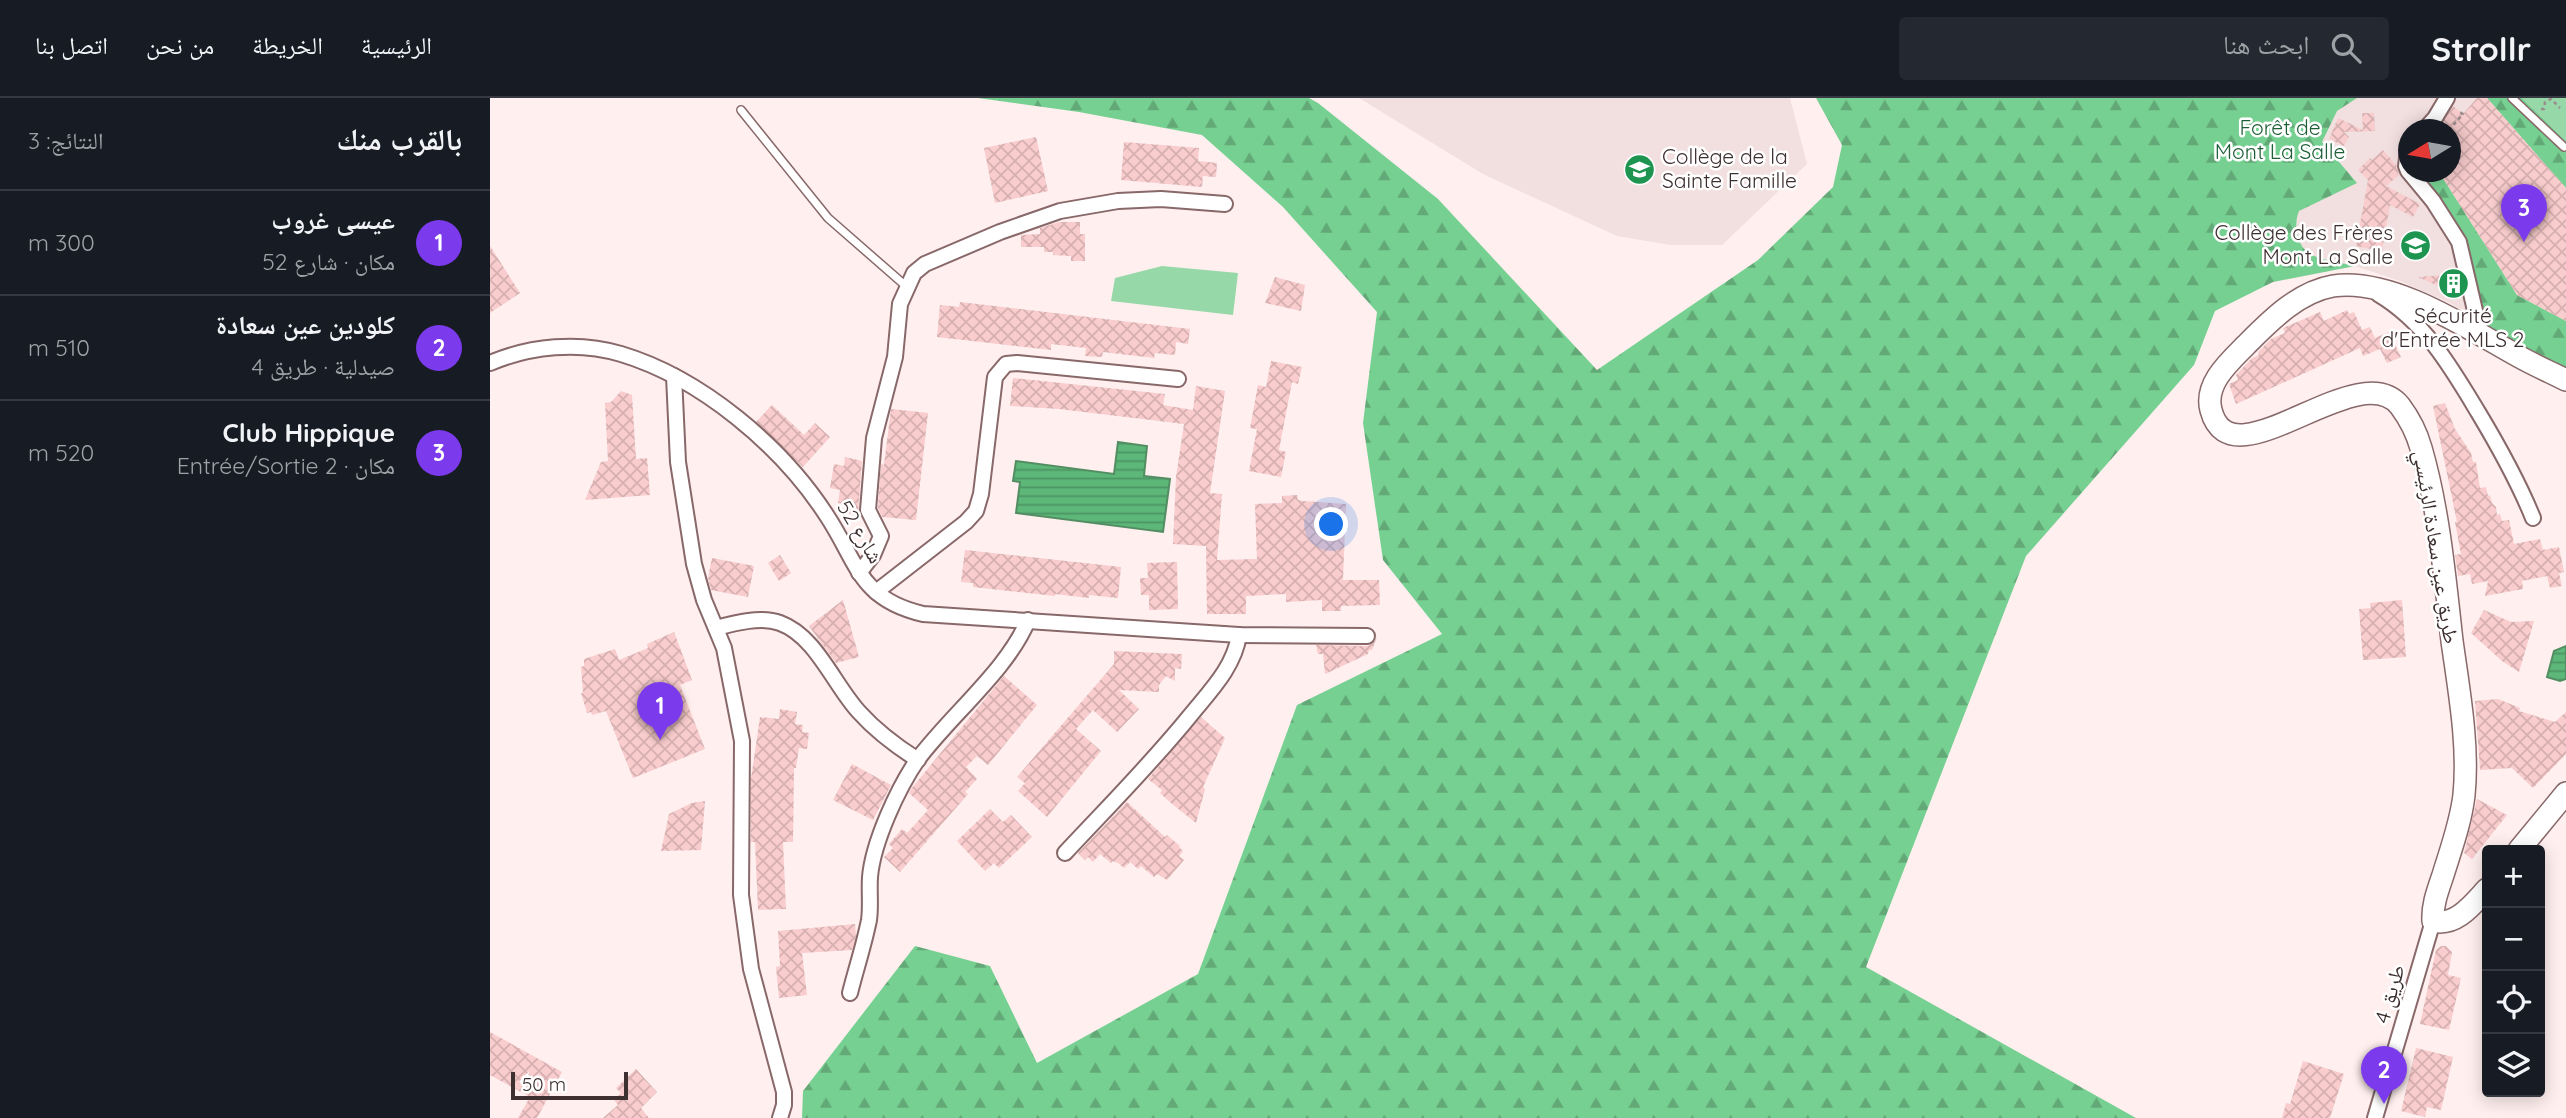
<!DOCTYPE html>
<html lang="ar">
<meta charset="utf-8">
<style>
body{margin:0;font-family:Quicksand,"Noto Naskh Arabic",sans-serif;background:#242831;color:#f1f3f6;direction:rtl}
.controls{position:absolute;right:21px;bottom:21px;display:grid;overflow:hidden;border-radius:7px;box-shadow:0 4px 18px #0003}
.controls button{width:63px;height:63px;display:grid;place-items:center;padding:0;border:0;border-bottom:2px solid #363941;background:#171b24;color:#f1f3f6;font:35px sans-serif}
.compass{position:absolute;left:1908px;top:21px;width:63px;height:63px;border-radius:50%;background:#171b24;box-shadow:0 4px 18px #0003;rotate:259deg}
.scale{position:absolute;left:21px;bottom:18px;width:117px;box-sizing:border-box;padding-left:7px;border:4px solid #3e3030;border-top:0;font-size:19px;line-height:24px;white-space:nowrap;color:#3e3030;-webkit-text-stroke:5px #fff;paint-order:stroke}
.you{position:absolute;left:842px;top:427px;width:24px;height:24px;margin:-18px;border:5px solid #fff;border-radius:50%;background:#1a73e8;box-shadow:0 0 0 10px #1a73e833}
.badge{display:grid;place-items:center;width:46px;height:46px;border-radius:50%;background:#7c3aed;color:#fff;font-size:23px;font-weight:700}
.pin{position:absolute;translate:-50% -58px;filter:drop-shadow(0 2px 4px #0008)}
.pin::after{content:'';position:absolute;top:37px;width:24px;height:21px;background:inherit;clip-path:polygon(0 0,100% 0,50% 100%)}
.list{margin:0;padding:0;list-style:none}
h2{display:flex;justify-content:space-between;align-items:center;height:91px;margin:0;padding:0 28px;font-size:30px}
h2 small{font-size:23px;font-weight:400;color:#9ea1a6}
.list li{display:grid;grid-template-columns:46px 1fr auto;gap:21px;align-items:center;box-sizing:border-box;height:105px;padding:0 28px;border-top:2px solid #363941}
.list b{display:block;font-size:26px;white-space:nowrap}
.list p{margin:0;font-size:23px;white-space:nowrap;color:#9ea1a6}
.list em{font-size:23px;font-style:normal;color:#9ea1a6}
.icon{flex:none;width:38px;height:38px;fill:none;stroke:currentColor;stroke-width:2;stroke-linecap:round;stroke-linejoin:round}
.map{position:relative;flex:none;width:2076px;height:1020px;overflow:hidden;direction:ltr}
header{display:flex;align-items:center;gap:42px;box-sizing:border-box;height:98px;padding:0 35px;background:#171b24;border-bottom:2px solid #363941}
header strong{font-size:33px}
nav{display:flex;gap:38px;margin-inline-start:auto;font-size:24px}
.search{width:490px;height:63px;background:#242831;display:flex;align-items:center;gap:18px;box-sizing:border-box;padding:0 24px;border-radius:7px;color:#9ea1a6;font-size:26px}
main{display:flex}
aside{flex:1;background:#171b24}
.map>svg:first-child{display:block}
</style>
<header>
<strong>Strollr</strong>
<div class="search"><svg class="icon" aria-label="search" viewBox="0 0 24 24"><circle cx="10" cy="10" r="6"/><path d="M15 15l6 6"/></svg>ابحث هنا</div>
<nav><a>الرئيسية</a><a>الخريطة</a><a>من نحن</a><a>اتصل بنا</a></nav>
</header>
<main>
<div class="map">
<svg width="2076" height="1020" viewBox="0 0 2076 1020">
<defs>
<pattern id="forest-firs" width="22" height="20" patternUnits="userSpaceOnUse" patternTransform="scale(1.75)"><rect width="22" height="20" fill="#76d091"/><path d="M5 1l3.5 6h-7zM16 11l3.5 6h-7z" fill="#62a977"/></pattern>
<pattern id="water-rules" width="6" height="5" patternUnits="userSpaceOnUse" patternTransform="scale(1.75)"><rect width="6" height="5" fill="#5cb779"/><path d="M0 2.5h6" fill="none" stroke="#4d9564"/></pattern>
<pattern id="building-cross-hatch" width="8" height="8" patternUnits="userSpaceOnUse" patternTransform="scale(1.75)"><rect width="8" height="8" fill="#f9cccd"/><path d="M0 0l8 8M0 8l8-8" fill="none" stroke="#d6b0b0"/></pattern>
</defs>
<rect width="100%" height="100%" fill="#ffefef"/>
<g fill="#f2dfdf" fill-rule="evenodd">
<polygon points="869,0 1300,0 1317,66 1232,147 1181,147 1127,138 993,76"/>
<path d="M 1708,0 L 2076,0 L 2076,273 L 1960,205 L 1910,183 L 1865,168 L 1783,184 ZM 1918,32 L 1960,32 L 1960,74 L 1918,74 Z"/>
</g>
<g fill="#97d8a8">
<polygon points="2032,0 2076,0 2076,43"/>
<polygon points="672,168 748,175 743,217 621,203 625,180"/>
</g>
<g fill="url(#forest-firs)">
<path d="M 488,0 L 819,0 L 828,5 L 948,101 L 1107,272 L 1268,162 L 1343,89 L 1352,47 L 1326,0 L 1867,0 L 1847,13 L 1832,44 L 1867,85 L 1809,113 C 1803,127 1807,150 1822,157 C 1834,163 1852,165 1865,168 L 1783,184 L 1725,213 L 1704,267 L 1536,458 L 1376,869 L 1646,1020 L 312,1020 L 313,993 L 425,848 L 500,868 L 547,965 L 708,876 L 807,607 L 952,536 L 893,462 L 873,325 L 887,214 L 793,109 L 712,37 L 589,14 Z"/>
<polygon points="1997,0 2032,0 2076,43 2076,90"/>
<polygon points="1920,74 1949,74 2027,197 2076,223 2076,273 1988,222 1971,146"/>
</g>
<g fill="url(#water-rules)" stroke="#538e63" stroke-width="2">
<polygon points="628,344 657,348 654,378 680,381 673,434 526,415 530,384 523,383 526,363 624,376"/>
<polygon points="2076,548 2076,581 2070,583 2057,579 2064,553"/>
</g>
<g fill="url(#building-cross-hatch)">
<polygon points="1987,0 1997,0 2076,90 2076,223 2027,197 1949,74 1961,74 1961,32 1952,26 1963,8 1973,16"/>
<polygon points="1872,15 1884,15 1885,33 1854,34 1859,39 1854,48 1839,41 1848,20 1873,32"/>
<polygon points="546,39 558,93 505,105 494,50"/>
<polygon points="634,44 709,50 708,63 727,65 726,79 713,78 712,89 631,82"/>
<polygon points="1893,52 1906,67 1909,77 1896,88 1930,106 1923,119 1900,107 1892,153 1866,148 1878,82 1868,72 1880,60 1882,62"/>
<polygon points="569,124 590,124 590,136 595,136 595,163 581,163 581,158 563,157 563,154 554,154 554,149 531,149 531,137 550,136 550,130"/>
<polygon points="0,148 30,195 0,215"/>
<polygon points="1967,176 1971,198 1953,196 1955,191 1928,179"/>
<polygon points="785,179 815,187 811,213 775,205"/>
<polygon points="470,204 700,231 698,246 686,244 685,257 665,255 664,260 613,254 612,259 595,258 596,250 561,246 561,252 447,239 450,207 469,209"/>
<polygon points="1857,212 1859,216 1864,214 1872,232 1880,229 1885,240 1899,234 1911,259 1897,265 1890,251 1873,258 1870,250 1746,306 1739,286 1748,282 1746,277 1762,260 1769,257 1768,254 1781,241 1795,235 1793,230 1830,214 1834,223"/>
<polygon points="781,263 812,269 808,286 802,284 789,352 796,354 791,379 759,373 767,331 760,330 768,287 776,289"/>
<polygon points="523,280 675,296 673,307 703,312 706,288 735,293 720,395 732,396 727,462 767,461 765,406 792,405 792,398 807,397 808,402 813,403 856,406 853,482 889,482 890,507 851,508 851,513 832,513 832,502 796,504 796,496 756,498 756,516 717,516 716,448 683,446 686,379 694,326 569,311 520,308"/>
<polygon points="131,293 142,297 146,361 157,360 160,397 95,402 111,364 118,363 115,305 121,304"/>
<polygon points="1955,305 1965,331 1981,355 1983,364 1986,364 1990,390 1996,389 1998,398 2000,397 2002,405 2006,409 2007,417 2010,416 2012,423 2019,422 2024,446 2050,441 2053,452 2069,449 2074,474 2069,475 2072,488 2060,490 2057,478 2032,483 2033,491 1995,498 1998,483 1982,486 1980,476 1968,478 1965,457 1971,456 1965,424 1967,424 1943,308"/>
<polygon points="282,307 314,337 325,325 340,339 313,369 266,324"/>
<polygon points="401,311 438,315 426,422 392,419 388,410 391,366 394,367"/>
<polygon points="355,359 372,363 368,417 353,414 355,406 348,405 350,392 340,390 344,366 354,368"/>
<polygon points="475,452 631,469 628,500 599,497 599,500 565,496 565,498 483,489 483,485 471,484"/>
<polygon points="290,457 301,475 289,483 278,465"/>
<polygon points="222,460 264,468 258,499 221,492 218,480"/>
<polygon points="687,464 688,511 659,512 659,497 651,497 650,480 658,480 657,465"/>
<polygon points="353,502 369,559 346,565 319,528"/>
<polygon points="1912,502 1916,559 1873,562 1869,511 1881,510 1880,505"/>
<polygon points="1994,512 2021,524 2044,523 2029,574 2012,563 1981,535"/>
<polygon points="184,534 202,582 190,587 215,651 143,680 116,613 102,617 101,614 97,615 91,595 93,595 91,569 94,568 94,561 125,551 129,562 158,550 157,546"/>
<polygon points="887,539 882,552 879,552 878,556 835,576 833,556 828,556 826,547 877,548 882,546"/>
<polygon points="624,553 692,556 691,571 685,570 685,583 676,578 669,587 669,594 629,592 649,611 627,634 603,612 586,631 611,653 557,719 528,693 535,685 527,679 624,566"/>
<polygon points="514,578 547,607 498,667 487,658 476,669 487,681 475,694 478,696 410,774 394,759 403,750 399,746 412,731 417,735 438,712 419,695 421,691"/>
<polygon points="2008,601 2030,610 2029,613 2065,624 2076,614 2076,656 2043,690 2022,670 1990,672 1985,603"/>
<polygon points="290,611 307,614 305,626 313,627 312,634 319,635 317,651 309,650 306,670 304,670 303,744 293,744 296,811 268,812 265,744 261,744 261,681 270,619 289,621"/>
<polygon points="711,619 735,640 713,689 715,691 706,725 681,705 670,695 672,692 658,681"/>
<polygon points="362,666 401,687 383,722 343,702"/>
<polygon points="1987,701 2017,717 1982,761 1974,755"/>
<polygon points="215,703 211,752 171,753 179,716 202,705"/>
<polygon points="637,704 675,739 677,737 690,748 689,749 693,753 689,758 694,762 677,782 667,776 664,779 651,768 648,771 640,764 634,770 628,765 623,763 621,765 610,756 603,764 598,759 595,762 588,755"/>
<polygon points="500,711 513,724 521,717 542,739 509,770 504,765 495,773 467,743"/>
<polygon points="365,826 366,838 362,852 312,855 317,897 289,900 286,869 290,868 288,833"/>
<polygon points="1951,848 1956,848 1962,854 1958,877 1971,880 1959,932 1930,926 1946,852"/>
<polygon points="0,934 72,974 47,1020 28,1020 40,999 0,977"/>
<polygon points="1926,950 1963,959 1951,1012 1937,1009 1935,1019 1911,1013"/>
<polygon points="1813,963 1854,976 1840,1020 1792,1020 1796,1005 1800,1006"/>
<polygon points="146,971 167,994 151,1010 159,1020 113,1020 128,1007 124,1002 131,995 126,990"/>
</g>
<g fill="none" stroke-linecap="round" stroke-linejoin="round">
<defs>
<g id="lane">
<polyline points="2022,0 2074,49"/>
<polyline points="251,12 338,120 417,189"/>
</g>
<g id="street">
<polyline points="1934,32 1945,20 1957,0"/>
<polyline points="1918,52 1916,68 1918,73"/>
<polyline points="1919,74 1943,103 1969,144 1990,234"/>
<path d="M 1888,196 C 1935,224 1961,269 1988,314 C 2009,349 2028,383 2043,420"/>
<path d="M 0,265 C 40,248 89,243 131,256 C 211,280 292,348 337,418 C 368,465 369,501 433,516 L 749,537 L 877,538"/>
<polyline points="184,278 188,364 204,466 214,502 234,550 252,643 251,797 261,871 294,994 294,1007 290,1020"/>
<polyline points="369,475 383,457 391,438 378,412 384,340 405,259 410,206 424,175 435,166 510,134 570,113 628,103 671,101 735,106"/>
<polyline points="386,494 476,424 486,413 491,396 505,279 516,266 527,265 688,281"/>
<path d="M 226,530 C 245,525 271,518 290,525 C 326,538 344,587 369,614 C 386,633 406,648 428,662"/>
<path d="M 575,755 C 617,710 660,667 699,619 C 719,594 744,570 749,537"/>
<path d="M 360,895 C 366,871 374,847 379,822 C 381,808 379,793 380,779 C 383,744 408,690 428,661 C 460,618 519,570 538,522"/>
<polyline points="1885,1020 1943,823"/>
</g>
<g id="secondary">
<polyline points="2029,752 2076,695"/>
<path d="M 1997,791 C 1983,806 1966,829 1943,823 C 1942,807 1948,792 1953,777 C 1961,751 1971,724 1974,697 C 1979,647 1969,593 1962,543 C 1955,480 1949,412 1931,350 C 1927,336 1919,320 1910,308 C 1868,255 1741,390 1721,312 C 1714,286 1739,264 1756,247 C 1780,223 1808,194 1843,188 C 1902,179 1979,231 2028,258 C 2044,267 2060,274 2076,282"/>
</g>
</defs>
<use href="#lane" stroke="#886869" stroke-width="10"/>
<use href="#street" stroke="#886869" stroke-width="18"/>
<use href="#secondary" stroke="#886869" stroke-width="24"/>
<g stroke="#9b8c8c" stroke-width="2.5" stroke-dasharray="3.5 3.5" stroke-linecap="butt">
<polyline points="2051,11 2054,11 2055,4 2061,1 2070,10"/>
<polyline points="1959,32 1973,16 1968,13"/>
</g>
<use href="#lane" stroke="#fff" stroke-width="7"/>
<use href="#street" stroke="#fff" stroke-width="14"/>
<use href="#secondary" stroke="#fff" stroke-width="21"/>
</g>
<defs>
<symbol id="school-disc" viewBox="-11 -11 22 22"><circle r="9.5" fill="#1d9450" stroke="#fff"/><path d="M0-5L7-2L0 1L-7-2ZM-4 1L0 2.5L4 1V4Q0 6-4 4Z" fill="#fff"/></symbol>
<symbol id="building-disc" viewBox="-11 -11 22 22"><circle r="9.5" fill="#1d9450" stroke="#fff"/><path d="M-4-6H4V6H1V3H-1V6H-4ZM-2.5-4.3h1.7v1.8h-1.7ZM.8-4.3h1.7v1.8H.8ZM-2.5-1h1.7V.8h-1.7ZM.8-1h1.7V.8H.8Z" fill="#fff"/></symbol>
</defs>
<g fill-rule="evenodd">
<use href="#school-disc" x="1132" y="54" width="35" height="35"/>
<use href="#school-disc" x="1908" y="130" width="35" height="35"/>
<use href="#building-disc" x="1946" y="168" width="35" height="35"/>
</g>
<g text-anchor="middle" stroke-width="5" stroke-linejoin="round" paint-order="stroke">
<g font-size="21" fill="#1e5f36" stroke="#fff">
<text x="1790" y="37">Forêt de<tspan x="1790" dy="24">Mont La Salle</tspan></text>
</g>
<g font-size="21" fill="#3e3030" stroke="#fff" text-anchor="start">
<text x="1172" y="66">Collège de la<tspan x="1172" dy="24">Sainte Famille</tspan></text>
<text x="1903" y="142" text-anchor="end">Collège des Frères<tspan x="1903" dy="24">Mont La Salle</tspan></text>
<text x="1963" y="225" text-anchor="middle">Sécurité<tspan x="1963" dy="24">d'Entrée MLS 2</tspan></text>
</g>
<g font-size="21" fill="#3e3030" stroke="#fff">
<text transform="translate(370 434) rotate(59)" y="7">شارع 52</text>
<text transform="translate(1946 449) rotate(81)" y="7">طريق عين سعادة الرئيسي</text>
<text transform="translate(1900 896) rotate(-74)" y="7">طريق 4</text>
</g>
</g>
</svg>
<div class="controls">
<button>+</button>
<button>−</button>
<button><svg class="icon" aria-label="locate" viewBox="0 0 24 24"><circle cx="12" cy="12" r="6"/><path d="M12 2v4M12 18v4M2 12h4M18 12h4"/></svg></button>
<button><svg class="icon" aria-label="layers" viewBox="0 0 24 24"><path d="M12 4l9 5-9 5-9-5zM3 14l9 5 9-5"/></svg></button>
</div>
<svg class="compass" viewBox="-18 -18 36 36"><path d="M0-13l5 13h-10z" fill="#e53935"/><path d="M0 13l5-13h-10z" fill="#9ea1a6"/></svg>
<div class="scale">50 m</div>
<div class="you"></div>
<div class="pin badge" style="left:170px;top:642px">1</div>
<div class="pin badge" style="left:1894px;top:1006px">2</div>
<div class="pin badge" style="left:2034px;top:144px">3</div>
</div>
<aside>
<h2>بالقرب منك<small>النتائج: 3</small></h2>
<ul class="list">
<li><span class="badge">1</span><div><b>عيسى غروب</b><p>مكان · شارع 52</p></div><em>300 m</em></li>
<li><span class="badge">2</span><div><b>كلودين عين سعادة</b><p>صيدلية · طريق 4</p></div><em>510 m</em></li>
<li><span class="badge">3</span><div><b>Club Hippique</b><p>مكان · Entrée/Sortie 2</p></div><em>520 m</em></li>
</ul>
</aside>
</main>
